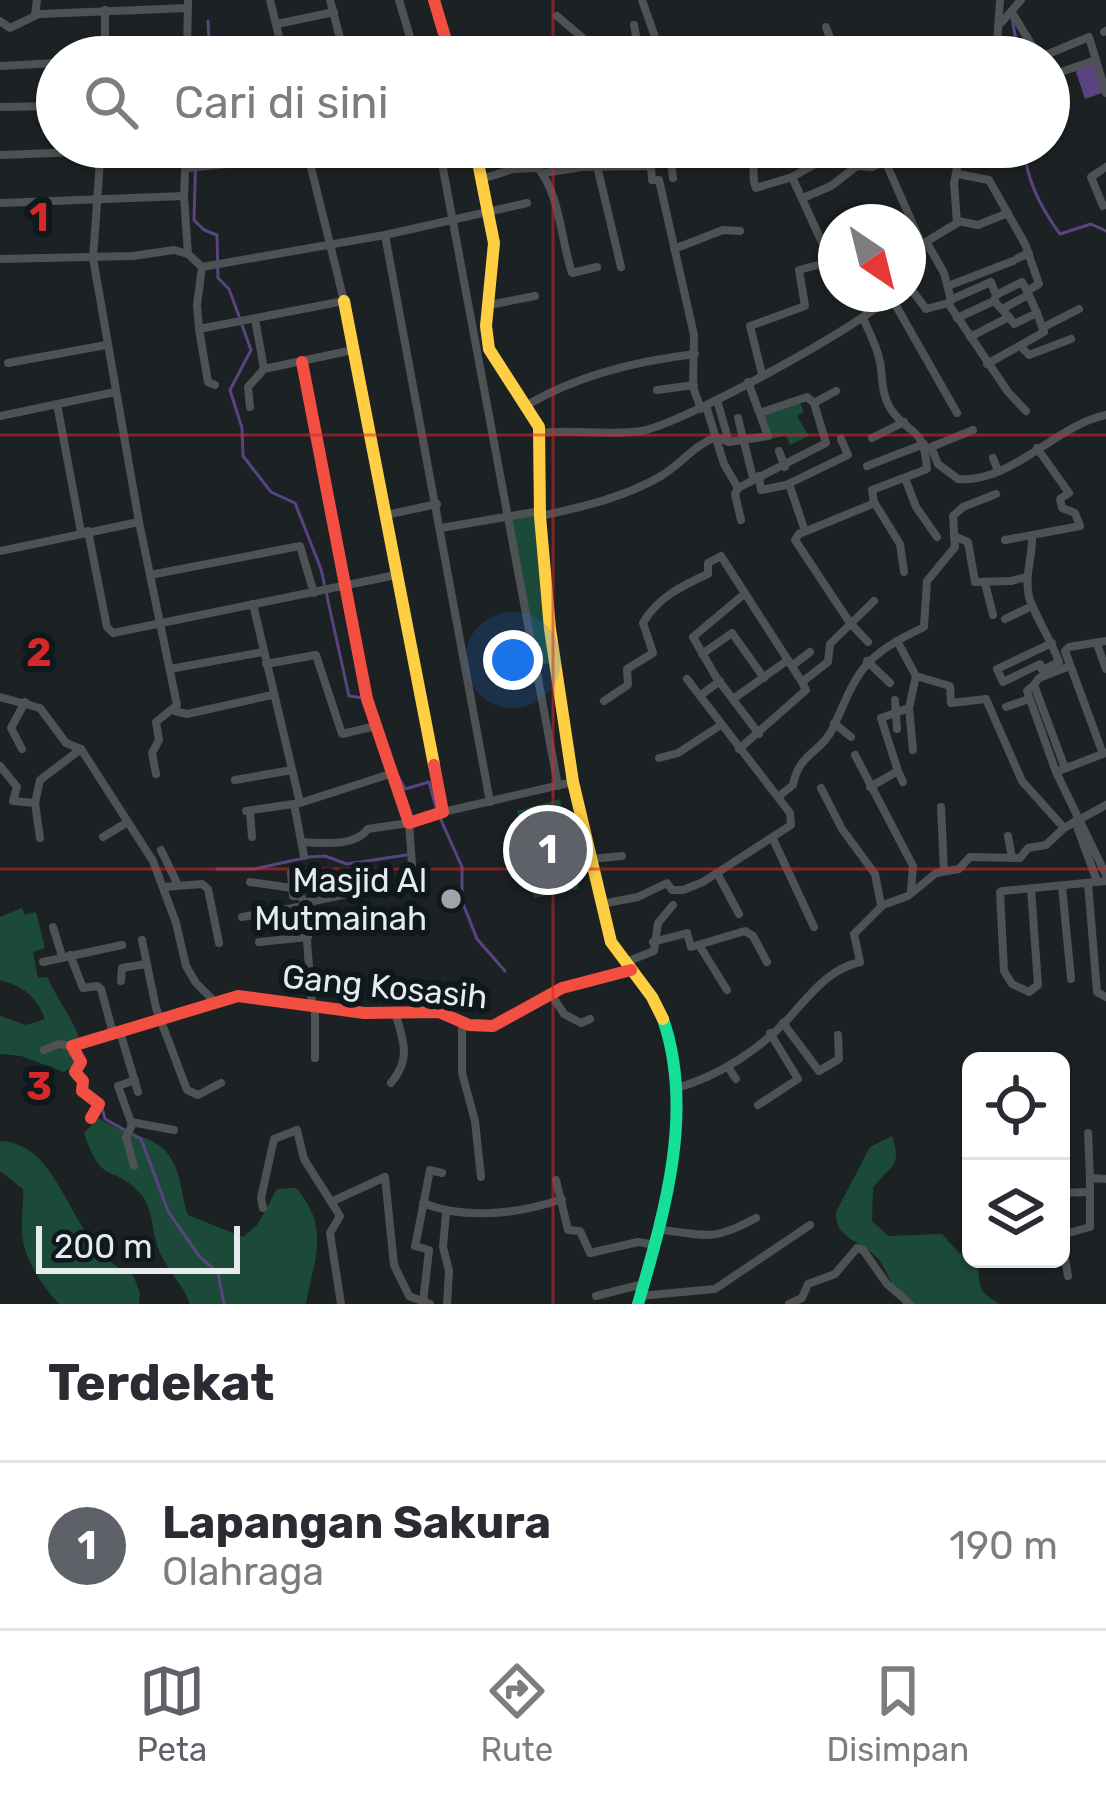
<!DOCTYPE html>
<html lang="id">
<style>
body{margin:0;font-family:Rubik,sans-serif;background:#f2f2f3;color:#2b2b33}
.controls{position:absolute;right:36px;bottom:36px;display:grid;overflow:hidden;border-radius:18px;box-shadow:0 3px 9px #0004}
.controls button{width:108px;height:108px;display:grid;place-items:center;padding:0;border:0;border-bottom:3px solid #e1e1e2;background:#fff;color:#2b2b33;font:60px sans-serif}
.compass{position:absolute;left:818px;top:204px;width:108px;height:108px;border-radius:50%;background:#fff;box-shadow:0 3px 9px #0004;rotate:145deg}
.scale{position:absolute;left:36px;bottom:30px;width:204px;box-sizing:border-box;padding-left:12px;border:6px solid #e5ebef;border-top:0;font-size:33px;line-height:42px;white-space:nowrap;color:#e5ebef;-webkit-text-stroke:9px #0f181d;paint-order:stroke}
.you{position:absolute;left:513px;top:660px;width:42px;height:42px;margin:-30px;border:9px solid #fff;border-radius:50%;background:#1a73e8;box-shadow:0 0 0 18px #1a73e833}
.badge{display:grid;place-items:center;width:78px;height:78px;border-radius:50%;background:#5f6168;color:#fff;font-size:39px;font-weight:700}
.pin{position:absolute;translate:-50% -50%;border:6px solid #fff;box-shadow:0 3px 12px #0006}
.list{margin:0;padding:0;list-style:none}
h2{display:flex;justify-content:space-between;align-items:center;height:156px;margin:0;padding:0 48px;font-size:51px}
h2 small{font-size:39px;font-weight:400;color:#7c7c81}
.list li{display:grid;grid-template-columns:78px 1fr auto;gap:36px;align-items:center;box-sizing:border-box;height:168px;padding:0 48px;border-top:3px solid #e1e1e2}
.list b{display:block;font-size:45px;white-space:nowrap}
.list p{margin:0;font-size:39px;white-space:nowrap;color:#7c7c81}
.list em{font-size:39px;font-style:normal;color:#7c7c81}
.icon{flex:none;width:66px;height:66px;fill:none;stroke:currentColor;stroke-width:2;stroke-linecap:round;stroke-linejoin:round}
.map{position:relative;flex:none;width:1106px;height:1304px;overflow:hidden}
.search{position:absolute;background:#fff;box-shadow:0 3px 9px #0004;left:36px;right:36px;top:36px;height:132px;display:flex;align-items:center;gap:30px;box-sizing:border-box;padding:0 42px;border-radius:66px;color:#7c7c81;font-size:45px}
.sheet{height:324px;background:#fff}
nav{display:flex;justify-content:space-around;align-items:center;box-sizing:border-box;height:168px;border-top:3px solid #e1e1e2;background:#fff;font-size:33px;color:#7c7c81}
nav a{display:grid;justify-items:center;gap:6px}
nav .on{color:#5f6168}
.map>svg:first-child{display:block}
</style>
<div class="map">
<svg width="1106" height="1304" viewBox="0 0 1106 1304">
<rect width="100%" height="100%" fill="#1c2124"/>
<g fill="#1c4a39">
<polygon points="798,398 804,412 797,416 809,436 790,445 786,435 772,439 762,412"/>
<polygon points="538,513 550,663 536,666 511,518"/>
<polygon points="560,799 579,889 534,898 517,811"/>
<path d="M 22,908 L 25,915 L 36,912 L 45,948 L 33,952 L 38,978 L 47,977 C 60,1006 82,1028 83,1059 L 64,1072 L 21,1056 L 0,1054 L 0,1016 L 26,1025 L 45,1019 C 36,996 25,987 0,980 L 0,917 Z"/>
<path d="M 99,1118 C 122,1135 158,1134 172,1160 C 182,1177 181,1197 188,1215 L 243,1237 L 258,1224 L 277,1189 L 296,1188 C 331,1228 314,1258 306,1304 L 190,1304 C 183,1285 169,1272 161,1255 C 151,1235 155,1209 139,1192 C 110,1162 103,1188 84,1133 Z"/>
<path d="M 892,1136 C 903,1169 889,1165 873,1188 L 872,1221 L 888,1236 L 942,1234 L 958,1252 L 978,1264 C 980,1289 978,1292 1000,1304 L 903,1304 C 895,1290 888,1273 879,1260 C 863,1240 835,1241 836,1212 L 870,1147 Z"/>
<path d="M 0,1141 C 67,1144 66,1248 133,1275 L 140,1293 L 139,1304 L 59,1304 C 41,1284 23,1258 22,1231 C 21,1217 24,1203 23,1189 L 0,1171 Z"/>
</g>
<polygon fill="#59447f" points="1095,62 1105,92 1085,99 1075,69"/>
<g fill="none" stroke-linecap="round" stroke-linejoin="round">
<g stroke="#59447f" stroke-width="3">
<polyline points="1012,18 1019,57"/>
<polyline points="202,57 209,41 208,21"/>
<polyline points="196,147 194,220 204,230 217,235 218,278 229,289 239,316"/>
<path d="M 1024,147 C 1026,180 1041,208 1060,234 L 1091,224 L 1106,231"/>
<polyline points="242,325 251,350 230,390 242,428 243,456 271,492 295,503 321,569 349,696 364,698"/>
<polyline points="398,776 405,789 429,782 437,811"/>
<polyline points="441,820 462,867 462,901 477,939 505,971"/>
<polyline points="217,869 254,869 309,857 325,856 347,864 406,855"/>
<polyline points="102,1108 105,1119 141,1139 168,1211 199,1256 218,1273 224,1304"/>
</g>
<g stroke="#4e5254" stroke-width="8">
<polyline points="270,0 284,57"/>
<polyline points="330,0 345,57"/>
<polyline points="399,0 416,57"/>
<polyline points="642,0 662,57"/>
<polyline points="1013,14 1039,57"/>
<polyline points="35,15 37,0"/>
<polyline points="557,16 605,57"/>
<polyline points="0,21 10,28 39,14 188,8"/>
<polyline points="1001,23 1021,0"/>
<polyline points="277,24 334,12"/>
<polyline points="634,25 640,57"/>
<polyline points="826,27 837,57"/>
<polyline points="1104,32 1106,31"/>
<polyline points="450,55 500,43"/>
<polyline points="105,57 105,10"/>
<polyline points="155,57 187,54"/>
<polyline points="187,57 188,0"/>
<polyline points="224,57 280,40"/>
<polyline points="996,57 1000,0"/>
<polyline points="1041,57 1089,37 1106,93"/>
<polyline points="0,66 57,63"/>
<polyline points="1049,76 1096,60"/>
<polyline points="0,107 57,106"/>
<polyline points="101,147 93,258 139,522 177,705 156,722 159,740 152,753 156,774"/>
<polyline points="240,147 244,163"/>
<polyline points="439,147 558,786"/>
<polyline points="569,147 570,168"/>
<polyline points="649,147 651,166"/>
<polyline points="669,147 673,178"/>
<path d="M 752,147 C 757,161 750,176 756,188 L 792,177 L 846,147"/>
<polyline points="847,147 855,161 890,147"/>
<polyline points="879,147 922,245"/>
<polyline points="0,155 186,148"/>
<polyline points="597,166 621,267"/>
<polyline points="188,168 308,156 340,147"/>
<path d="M 538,168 C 560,194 561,241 572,273 L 597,267"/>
<polyline points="538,168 550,157 550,147"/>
<polyline points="544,173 582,167 651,166 652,180 659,180 694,335 693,387 701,409"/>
<polyline points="958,174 989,180 1025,244 1039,284 1027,291 1037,313 1014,324 1009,317"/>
<polyline points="792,177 825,249 836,262"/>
<polyline points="482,179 513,169 538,168"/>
<polyline points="184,196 186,148"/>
<polyline points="803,198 831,186 857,166 872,167 885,162"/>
<polyline points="0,203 184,196 188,254 202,267 385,235 527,203"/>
<polyline points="1103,206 1091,177 1106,167"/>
<polyline points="958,221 978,225 1008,213"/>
<polyline points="385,235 490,802"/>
<polyline points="927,243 944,273 951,300"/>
<polyline points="674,249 723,230 740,231"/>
<polyline points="908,253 957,223 954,183 961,147"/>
<polyline points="1018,258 1029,253"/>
<polyline points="0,259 133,256 174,250 188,254"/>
<polyline points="202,267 197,305 199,329 344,301 306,147"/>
<polyline points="908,285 926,309 948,303 1008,392 1026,411"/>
<polyline points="948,286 1013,261"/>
<polyline points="891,297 957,413"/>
<polyline points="950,300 991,282 996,295"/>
<polyline points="489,305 535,296"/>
<polyline points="1004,308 1028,295"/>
<path d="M 863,318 C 869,332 877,346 880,362 C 883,378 881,393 890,408 C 909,437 924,424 927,469 L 872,490 L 874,502 L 870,505 L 799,534 L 795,540 L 850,623 L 868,642"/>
<polyline points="957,318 994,301 996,295 1022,282 1027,291"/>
<polyline points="255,319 264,369 353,350"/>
<polyline points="1044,327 1079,309"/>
<polyline points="199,329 208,382 215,385"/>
<polyline points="970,337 1009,317 994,301"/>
<polyline points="1020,346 1029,355 1071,339"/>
<polyline points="8,363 106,345"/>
<polyline points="987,364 1044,332 1037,313"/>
<polyline points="762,374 750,326 805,306 799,270 818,265"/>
<polyline points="657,390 694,385"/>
<polyline points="717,400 729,442"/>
<polyline points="814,403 836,391"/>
<polyline points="57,404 81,532"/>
<path d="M 527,405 C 578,375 636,361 695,354"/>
<polyline points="706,406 724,464 738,488"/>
<polyline points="250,407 248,387 264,369"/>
<polyline points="0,416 115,392"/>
<polyline points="738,418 753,478"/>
<path d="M 973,430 L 931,447 L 938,464 L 958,479 C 1013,483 1054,426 1106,415"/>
<path d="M 540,433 C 574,429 609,436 641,431 C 681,425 866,323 893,294"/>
<polyline points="872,438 904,422"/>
<polyline points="779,451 785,467"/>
<polyline points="993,458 998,471"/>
<polyline points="867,466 924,444"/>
<polyline points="759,476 761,490 786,485 848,455 841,439"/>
<polyline points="905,478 916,507 937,537"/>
<polyline points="789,484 805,531"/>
<polyline points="874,502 900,544 904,572"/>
<polyline points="386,515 437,504"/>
<path d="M 540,516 C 579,508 626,497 661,476 C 681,464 694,445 716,437 L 729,442 L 768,436 L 748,382"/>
<polyline points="741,520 735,494 738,488 826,443 814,403 807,397 760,413"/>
<polyline points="441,528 540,511"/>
<polyline points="88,531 107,627 113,633 396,575"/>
<polyline points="954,536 968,542 975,582 1011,581 1027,577"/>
<path d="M 1032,536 C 1033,557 1024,575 1029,597 C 1034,614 1052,642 1059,662 L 1042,670 L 1040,664 L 1003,682 L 997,669 L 1052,643"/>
<polyline points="1005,540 1080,526 1075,513 1062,508 1060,499 1069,493 1037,448"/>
<polyline points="0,551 139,522"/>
<polyline points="150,575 300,546 314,593"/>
<polyline points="985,583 993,615"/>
<polyline points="743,595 693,637 716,677 759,734"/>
<polyline points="253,604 300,803"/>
<polyline points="1005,619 1032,606"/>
<polyline points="1097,644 1106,669"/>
<polyline points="702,654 732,633 764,678"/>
<polyline points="867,661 890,683"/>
<polyline points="266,664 316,655 342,734 376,726"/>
<polyline points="792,666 810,652"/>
<polyline points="170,669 263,652"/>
<polyline points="916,676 950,686 951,703 986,699 1022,781 1064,828"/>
<polyline points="1034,685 1027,691 1056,772 1105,753"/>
<polyline points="701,695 720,681"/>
<polyline points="0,697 40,708 66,743 81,749 153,861 176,923 186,966 196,983 215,1002"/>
<polyline points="733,699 788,660"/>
<polyline points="895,700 897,729"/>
<path d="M 604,701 L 628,685 L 627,669 L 653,653 L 643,623 C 657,598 683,585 708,574 L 708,563 L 721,556 L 802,682"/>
<polyline points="1006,707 1029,699"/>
<polyline points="909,708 913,750"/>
<polyline points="175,711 187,714 272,695"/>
<polyline points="834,723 851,737"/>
<polyline points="22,749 11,728 25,702"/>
<polyline points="739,749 806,690 802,682 828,662 830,644 874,601"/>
<polyline points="1103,754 1065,651 1069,647 1106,641"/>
<polyline points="855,755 913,866 911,891"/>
<polyline points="659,758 678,753 721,725"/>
<polyline points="0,766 17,787 13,801 35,803 40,780 81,749"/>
<polyline points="1065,768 1034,685 1039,678 1070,666"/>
<polyline points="898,771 903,782"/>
<polyline points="1056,772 1106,875"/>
<polyline points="235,780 292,770"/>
<polyline points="870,787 898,771 881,718 909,708 916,676 897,641"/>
<polyline points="821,788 842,829 875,874 881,905"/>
<path d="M 778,797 L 793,785 C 799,752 822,753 834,726 C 859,668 864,656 924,627 L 927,581 L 955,547 L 953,516 L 963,507 L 996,494"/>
<polyline points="35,803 40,838"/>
<polyline points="294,804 304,856"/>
<polyline points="941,807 944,871"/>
<polyline points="246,811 300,803 390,774"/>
<polyline points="250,811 252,837"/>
<polyline points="443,812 573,782"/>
<polyline points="1075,821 1097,881"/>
<polyline points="1008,836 1012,858"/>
<polyline points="103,837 126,823"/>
<polyline points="773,839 814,927"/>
<path d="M 303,842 C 325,843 354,847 368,829 L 409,823 L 414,893"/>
<polyline points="161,850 177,883"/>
<polyline points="591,859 622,856"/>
<polyline points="291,873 293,896 301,896 304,903 312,1005"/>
<polyline points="717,873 739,914"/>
<polyline points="250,882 292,888"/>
<polyline points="1088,883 1097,992 1106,997"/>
<polyline points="1062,886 1071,979"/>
<polyline points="164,887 202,884 208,889 219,943"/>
<polyline points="1031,888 1038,985 1029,992 1012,984 1004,971 1000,892 1003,891 1106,881"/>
<polyline points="304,903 371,889"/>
<polyline points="601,904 638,897 667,883 672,890 683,890 703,882 791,825 790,813 687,679"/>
<polyline points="242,917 304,906"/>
<polyline points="53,927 62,956"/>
<polyline points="142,940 156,1008 187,1090 198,1095 221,1083"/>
<polyline points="259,942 308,937"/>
<polyline points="653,942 687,933 691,947 745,931 753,936 767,962"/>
<polyline points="699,945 727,990"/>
<polyline points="70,955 83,988 97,986 101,989 113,1033"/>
<polyline points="43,962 122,945"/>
<polyline points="626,962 654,951 658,923 673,905"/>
<polyline points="121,981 122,968 146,964"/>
<polyline points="551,994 564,1014 581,1023 590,1019"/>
<polyline points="462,1022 462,1073 475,1121 481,1177"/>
<polyline points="783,1023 819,1071 839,1059 838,1035"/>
<polyline points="120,1032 138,1092"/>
<polyline points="44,1050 59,1044 72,1046"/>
<polyline points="315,1058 315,1006"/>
<polyline points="728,1067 736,1079"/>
<path d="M 391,1083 C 412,1058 403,1040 395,1012"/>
<path d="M 677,1088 C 718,1076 758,1051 788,1019 C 809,996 828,969 860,962 L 854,934 L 883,905 L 908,896 L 936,873 L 959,869 L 970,857 L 1020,858 L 1028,848 L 1046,845 L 1064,828 L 1106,805"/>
<polyline points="758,1105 798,1079 770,1033"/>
<polyline points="131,1122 174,1130"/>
<polyline points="1088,1133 1090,1178"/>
<polyline points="134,1166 126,1137 132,1125 118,1086 135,1080"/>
<polyline points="556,1180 568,1230 580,1231 590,1253 638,1242 656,1245"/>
<polyline points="1061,1193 1089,1192"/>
<polyline points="333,1201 385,1177 394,1265 409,1296 430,1304"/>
<path d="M 423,1203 C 464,1220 519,1214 562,1199"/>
<polyline points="263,1208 261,1198 274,1139 297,1130 304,1159 340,1216 330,1233 341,1304"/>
<polyline points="446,1213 443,1247 449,1271 447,1304"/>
<path d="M 662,1230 C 709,1235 711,1242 756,1218"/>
<polyline points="1061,1235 1090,1227 1090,1178 1106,1179"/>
<polyline points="1061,1236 1068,1276"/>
<polyline points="596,1296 643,1284"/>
<polyline points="640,1296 715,1289 810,1225"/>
<polyline points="423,1303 429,1250 415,1246 417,1237 430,1170 442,1173"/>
<polyline points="789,1304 802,1298 808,1284 835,1274 857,1248 863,1250 887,1284 910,1304"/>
</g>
<path stroke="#16e098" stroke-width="12" d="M 638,1304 C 664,1214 695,1112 663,1019"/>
<g stroke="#ffcf43" stroke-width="12">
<polyline points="475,147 494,243 486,326 489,349 539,427 540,516 550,629 573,782 611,942 652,997 663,1019"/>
<polyline points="344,301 434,765"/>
</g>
<g stroke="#f24e42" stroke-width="12">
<polyline points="434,0 451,57"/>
<polyline points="302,362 367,699 409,823 443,812 434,765"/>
<polyline points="91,1118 99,1104 82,1091 83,1081 75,1072 81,1062 72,1046 238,996 364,1013 439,1012 469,1025 493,1026 562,988 631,970"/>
</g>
</g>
<path fill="none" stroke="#d62828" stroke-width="3" stroke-opacity="0.55" d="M 553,0 L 553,57M 553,147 L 553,1304M 0,435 L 1106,435M 0,869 L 1106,869"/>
<circle fill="#9fa4a8" stroke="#0f181d" stroke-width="4.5" cx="451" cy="899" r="12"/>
<g text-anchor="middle" stroke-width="12" stroke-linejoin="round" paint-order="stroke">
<g font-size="33" fill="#e5ebef" stroke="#0f181d" text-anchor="end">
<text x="427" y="892">Masjid Al<tspan x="427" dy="38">Mutmainah</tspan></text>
</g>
<g font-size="33" fill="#e5ebef" stroke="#0f181d">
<text transform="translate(385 986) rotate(6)" y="12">Gang Kosasih</text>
</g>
</g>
<g font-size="39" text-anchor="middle" font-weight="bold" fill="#d62828" stroke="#0f181d" stroke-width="12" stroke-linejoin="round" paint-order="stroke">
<text x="39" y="231">1</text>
<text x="39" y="666">2</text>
<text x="39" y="1100">3</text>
</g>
</svg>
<div class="controls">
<button><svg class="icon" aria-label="locate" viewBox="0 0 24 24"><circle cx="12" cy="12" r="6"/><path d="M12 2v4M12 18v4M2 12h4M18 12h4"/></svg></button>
<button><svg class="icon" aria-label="layers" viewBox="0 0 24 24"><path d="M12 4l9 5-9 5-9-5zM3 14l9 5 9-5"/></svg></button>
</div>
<svg class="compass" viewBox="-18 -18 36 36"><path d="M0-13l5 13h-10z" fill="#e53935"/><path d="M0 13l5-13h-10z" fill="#7c7c81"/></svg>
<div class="scale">200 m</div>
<div class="you"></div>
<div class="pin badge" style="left:548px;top:850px">1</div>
<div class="search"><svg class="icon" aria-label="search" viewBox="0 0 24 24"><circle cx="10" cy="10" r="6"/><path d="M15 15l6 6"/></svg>Cari di sini</div>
</div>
<section class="sheet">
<h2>Terdekat<small></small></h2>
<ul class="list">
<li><span class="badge">1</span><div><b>Lapangan Sakura</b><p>Olahraga</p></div><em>190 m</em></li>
</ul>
</section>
<nav>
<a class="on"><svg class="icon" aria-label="map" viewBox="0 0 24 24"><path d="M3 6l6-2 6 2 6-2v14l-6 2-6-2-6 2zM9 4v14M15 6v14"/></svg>Peta</a>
<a><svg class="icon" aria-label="directions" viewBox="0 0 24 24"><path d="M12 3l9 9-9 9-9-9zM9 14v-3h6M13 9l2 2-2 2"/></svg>Rute</a>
<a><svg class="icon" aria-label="saved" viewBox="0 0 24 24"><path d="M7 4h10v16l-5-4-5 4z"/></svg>Disimpan</a>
</nav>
